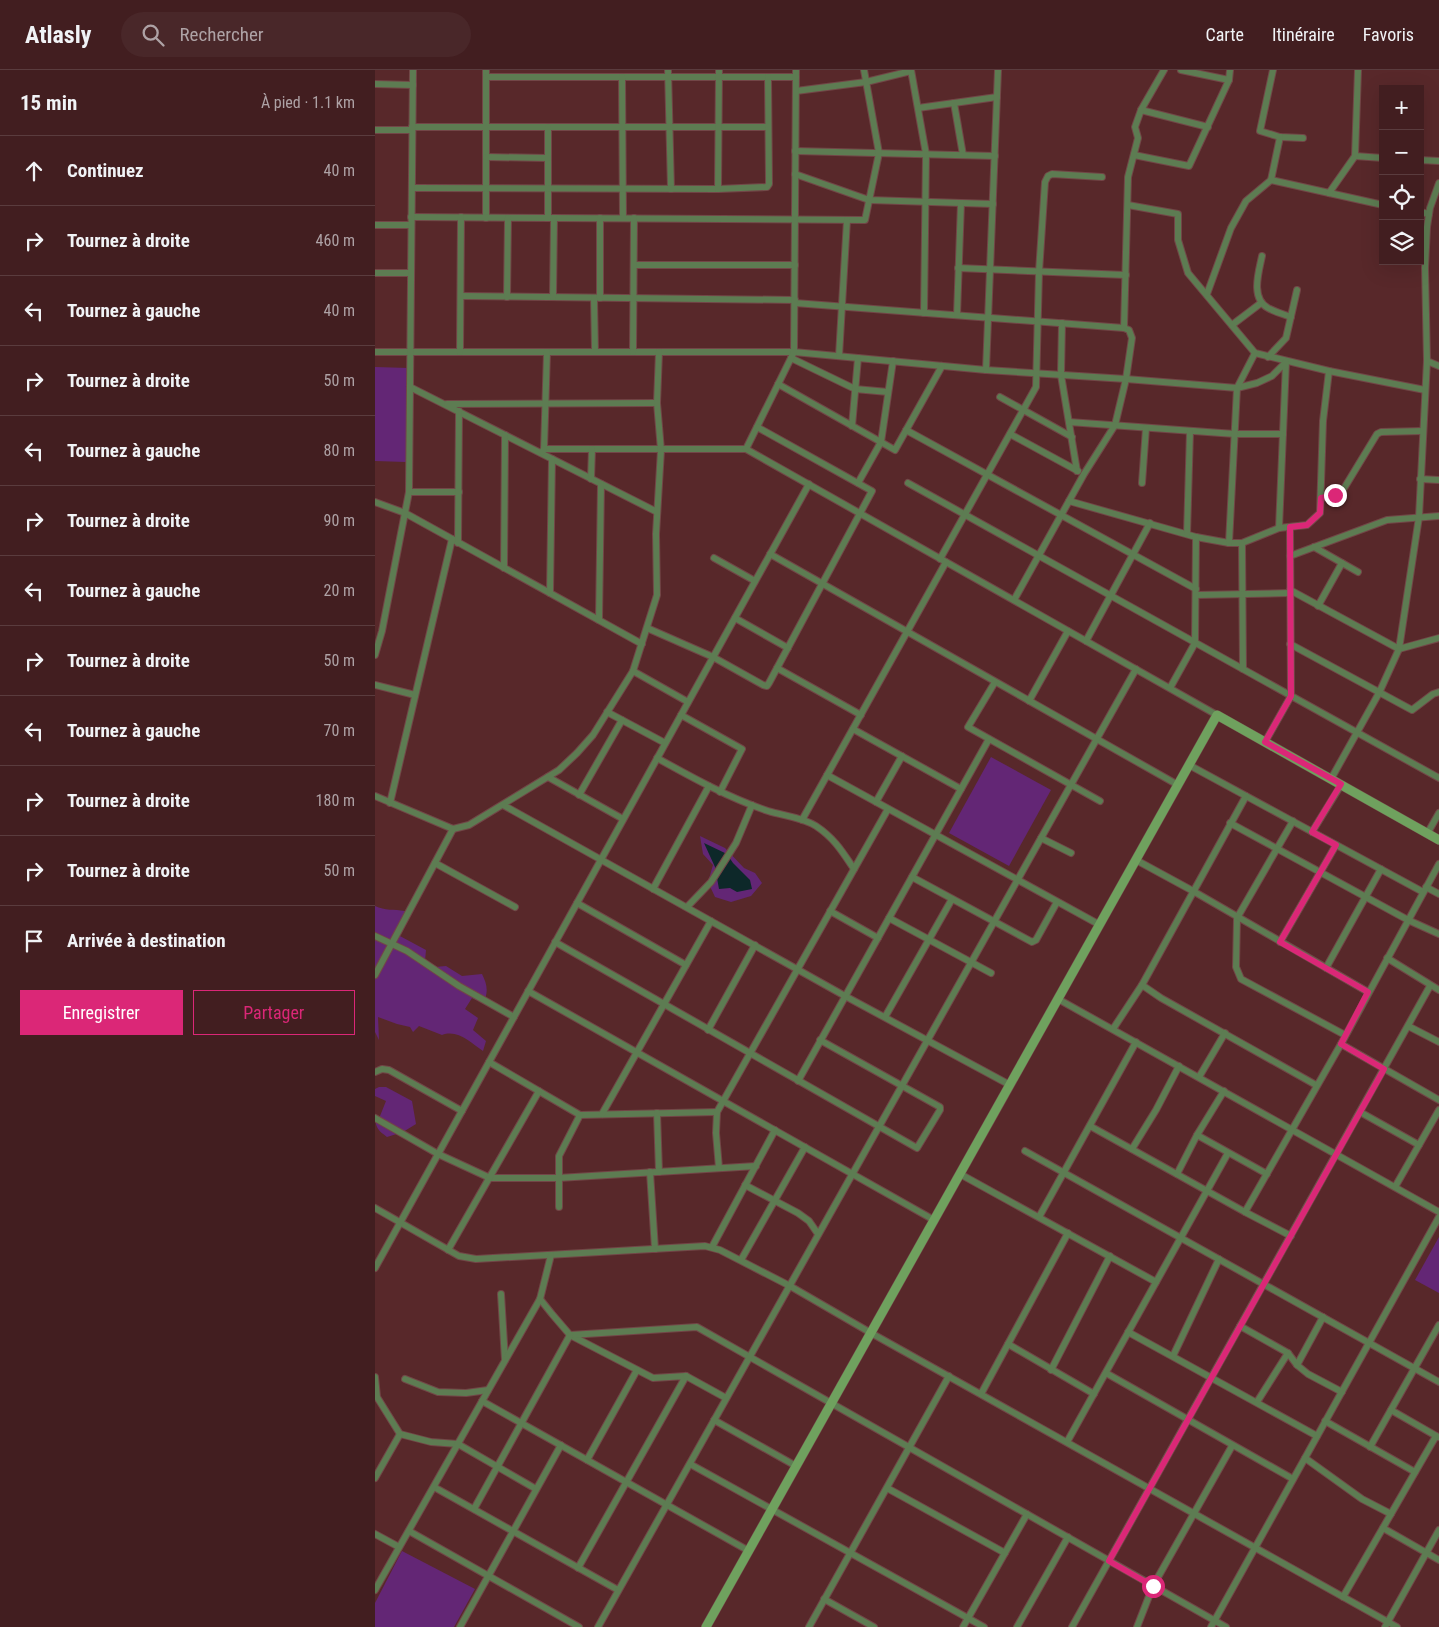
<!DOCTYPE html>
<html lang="fr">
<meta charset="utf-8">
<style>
body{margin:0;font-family:"Roboto Condensed",sans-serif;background:#492729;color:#f1f3f6}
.controls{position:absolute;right:15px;top:15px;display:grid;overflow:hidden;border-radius:0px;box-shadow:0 5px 20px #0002}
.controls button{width:45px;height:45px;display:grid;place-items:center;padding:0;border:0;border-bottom:1px solid #5a3c3e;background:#421e20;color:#f1f3f6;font:25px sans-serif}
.stop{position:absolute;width:15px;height:15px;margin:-11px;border:4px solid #db2777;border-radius:50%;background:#fff}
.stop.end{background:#db2777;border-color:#fff;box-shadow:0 1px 5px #0008}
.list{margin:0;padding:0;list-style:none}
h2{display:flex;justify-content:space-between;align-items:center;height:65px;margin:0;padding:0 20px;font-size:21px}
h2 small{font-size:16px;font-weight:400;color:#aea2a5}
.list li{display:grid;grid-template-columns:32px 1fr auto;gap:15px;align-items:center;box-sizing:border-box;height:70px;padding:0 20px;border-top:1px solid #5a3c3e}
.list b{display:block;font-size:19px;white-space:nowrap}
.list em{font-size:16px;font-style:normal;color:#aea2a5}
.actions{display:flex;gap:10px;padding:15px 20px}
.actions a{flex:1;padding:11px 0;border:1px solid #db2777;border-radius:0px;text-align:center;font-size:18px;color:#db2777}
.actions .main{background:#db2777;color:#fff}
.icon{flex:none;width:28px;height:28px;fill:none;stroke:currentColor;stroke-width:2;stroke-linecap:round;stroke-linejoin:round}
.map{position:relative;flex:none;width:1064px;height:1557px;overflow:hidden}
header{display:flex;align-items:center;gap:30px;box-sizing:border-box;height:70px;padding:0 25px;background:#421e20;border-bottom:1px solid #5a3c3e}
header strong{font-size:24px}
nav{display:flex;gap:28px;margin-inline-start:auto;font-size:18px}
.search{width:350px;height:45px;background:#492729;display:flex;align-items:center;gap:12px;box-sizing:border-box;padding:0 18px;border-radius:28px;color:#aea2a5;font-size:19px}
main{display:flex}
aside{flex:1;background:#421e20}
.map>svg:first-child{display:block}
</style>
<header>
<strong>Atlasly</strong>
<div class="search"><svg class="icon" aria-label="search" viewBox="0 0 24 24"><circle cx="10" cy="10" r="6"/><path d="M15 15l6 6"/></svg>Rechercher</div>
<nav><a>Carte</a><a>Itinéraire</a><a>Favoris</a></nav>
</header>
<main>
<aside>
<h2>15 min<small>À pied · 1.1 km</small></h2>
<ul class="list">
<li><svg class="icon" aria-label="ahead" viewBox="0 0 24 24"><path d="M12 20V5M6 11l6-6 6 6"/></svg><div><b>Continuez</b></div><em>40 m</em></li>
<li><svg class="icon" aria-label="right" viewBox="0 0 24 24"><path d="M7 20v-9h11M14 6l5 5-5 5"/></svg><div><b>Tournez à droite</b></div><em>460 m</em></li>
<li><svg class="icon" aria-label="left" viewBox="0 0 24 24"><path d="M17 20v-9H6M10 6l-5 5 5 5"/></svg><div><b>Tournez à gauche</b></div><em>40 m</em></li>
<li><svg class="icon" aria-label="right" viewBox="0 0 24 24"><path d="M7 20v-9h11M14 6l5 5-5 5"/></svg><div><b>Tournez à droite</b></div><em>50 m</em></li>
<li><svg class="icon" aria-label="left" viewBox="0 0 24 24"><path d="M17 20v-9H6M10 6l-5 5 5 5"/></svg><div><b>Tournez à gauche</b></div><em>80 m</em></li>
<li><svg class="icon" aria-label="right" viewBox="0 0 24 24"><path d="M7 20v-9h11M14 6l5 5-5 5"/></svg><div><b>Tournez à droite</b></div><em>90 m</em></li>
<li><svg class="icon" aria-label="left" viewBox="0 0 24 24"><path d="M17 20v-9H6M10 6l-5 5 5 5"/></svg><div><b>Tournez à gauche</b></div><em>20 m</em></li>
<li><svg class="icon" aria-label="right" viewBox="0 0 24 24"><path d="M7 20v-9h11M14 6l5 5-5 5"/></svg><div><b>Tournez à droite</b></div><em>50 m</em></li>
<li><svg class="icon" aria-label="left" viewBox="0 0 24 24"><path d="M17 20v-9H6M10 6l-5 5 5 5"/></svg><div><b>Tournez à gauche</b></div><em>70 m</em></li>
<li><svg class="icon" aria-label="right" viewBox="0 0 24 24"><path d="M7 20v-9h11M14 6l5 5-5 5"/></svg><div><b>Tournez à droite</b></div><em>180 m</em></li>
<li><svg class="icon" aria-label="right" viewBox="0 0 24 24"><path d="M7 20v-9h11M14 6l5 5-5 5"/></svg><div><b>Tournez à droite</b></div><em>50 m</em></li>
<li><svg class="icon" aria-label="arrive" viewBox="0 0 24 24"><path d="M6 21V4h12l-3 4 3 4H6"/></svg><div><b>Arrivée à destination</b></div></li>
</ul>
<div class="actions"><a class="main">Enregistrer</a><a>Partager</a></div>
</aside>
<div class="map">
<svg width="1064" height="1557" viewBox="0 0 1064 1557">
<rect width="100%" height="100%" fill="#58282a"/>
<g fill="#632675">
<polygon points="0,297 34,298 31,392 0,391"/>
<polygon points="616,687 676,720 634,796 574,763"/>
<polygon points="325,766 350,778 369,798 380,803 387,813 376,826 356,832 340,827 333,812 338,795 328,784"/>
<path d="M 0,836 C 10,841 19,839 30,841 L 32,847 L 23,865 L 51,880 L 50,891 L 60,897 L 71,896 L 87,906 L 107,904 C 112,914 114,922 108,933 L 97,928 L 90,939 L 103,948 L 98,960 L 111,971 L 108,981 C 96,973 83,959 67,965 L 44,956 L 38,962 L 35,957 L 22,954 L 3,947 L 4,970 L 0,962 Z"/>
<path d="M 4,1017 L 11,1017 L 37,1031 L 41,1054 L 28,1062 L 12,1067 C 4,1061 0,1058 0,1046 L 5,1046 L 11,1031 L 0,1026 L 0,1019 Z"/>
<polygon points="1064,1167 1064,1223 1040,1210"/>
<polygon points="27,1481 100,1519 79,1557 0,1557 0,1533"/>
</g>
<polygon fill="#0d2829" points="329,773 352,784 358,793 375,810 377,819 362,822 355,818 344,819 340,797"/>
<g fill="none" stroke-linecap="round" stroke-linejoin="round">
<defs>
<g id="street">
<polyline points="111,0 111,148"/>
<polyline points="293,0 296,119"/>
<polyline points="536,0 551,84 549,243"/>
<polyline points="806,0 854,10"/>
<polyline points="898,0 885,61 905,67 928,68"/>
<polyline points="111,7 421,7"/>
<polyline points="247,7 248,148"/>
<polyline points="0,14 38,15"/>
<polyline points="421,21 491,12 536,1"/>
<polyline points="579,33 588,85"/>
<polyline points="543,38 622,27"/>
<polyline points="766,40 833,57"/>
<polyline points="37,57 393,57"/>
<polyline points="173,57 173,148"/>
<polyline points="0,60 37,60"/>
<polyline points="420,81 620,86"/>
<polyline points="759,85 814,96 854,10 855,0"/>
<polyline points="980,86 1008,88"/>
<polyline points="111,87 173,88"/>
<polyline points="1045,90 1064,91"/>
<polyline points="420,104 494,130 618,134"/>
<polyline points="896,110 1008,135"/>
<polyline points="37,118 343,119 392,117 394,114 393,7"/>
<polyline points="343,119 344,0"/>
<polyline points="954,123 980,86 983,0"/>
<polyline points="753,135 803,144 803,170 813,203 880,283 954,301 1050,320"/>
<polyline points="1045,142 1054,144"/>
<polyline points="36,147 490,150 504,83 489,0"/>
<polyline points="0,155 36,155"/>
<path d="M 887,186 C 884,201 875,228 893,238 C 900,242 908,244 916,247"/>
<polyline points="259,195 420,195"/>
<polyline points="583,198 751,205"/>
<polyline points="0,203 36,203"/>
<polyline points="832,224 856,158 871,131 896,110 905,67"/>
<polyline points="86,226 420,230"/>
<polyline points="132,227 133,148"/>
<polyline points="178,227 179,148"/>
<polyline points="219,228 220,282"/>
<polyline points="225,228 225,148"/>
<polyline points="420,233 749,258 754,260 757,268 751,309 740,355 709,404 639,530"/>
<polyline points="582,245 586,133"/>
<polyline points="687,253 686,305 702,401"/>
<polyline points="857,255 886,233"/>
<polyline points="749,258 753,107 763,68 760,57 766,40 789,0"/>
<polyline points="0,282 419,282 611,300 751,309 862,318 882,313 897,306 911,292 904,458"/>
<polyline points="85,282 86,147"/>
<polyline points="258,282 259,148"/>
<polyline points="464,286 472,150"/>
<polyline points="893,287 911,268 922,220"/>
<polyline points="416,288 480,319 513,322"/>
<polyline points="1052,291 1064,296"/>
<polyline points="611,300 623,0"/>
<polyline points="403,314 520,380 567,296"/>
<polyline points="35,317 282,442"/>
<polyline points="625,327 697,367"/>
<polyline points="72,334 282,333"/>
<polyline points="694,352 860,364 908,364"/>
<polyline points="477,356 483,288"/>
<polyline points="531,360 821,519"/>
<polyline points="635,364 703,401"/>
<polyline points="169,379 371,379 842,645"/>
<polyline points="371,379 419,282 421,0"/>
<polyline points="167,382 169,379 172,282"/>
<polyline points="216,409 217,379"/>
<polyline points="1045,409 1064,410"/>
<polyline points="483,413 506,372 518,291"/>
<polyline points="533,413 1064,708"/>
<polyline points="767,413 771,358"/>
<polyline points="34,422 84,422"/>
<polyline points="946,428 960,425 968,420 1002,364 1006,362 1048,361"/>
<polyline points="694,431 821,467 854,473 867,473 904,458 932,455 945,443 948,351 954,301"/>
<polyline points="0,432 30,443 267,574"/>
<polyline points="812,464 815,361"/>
<polyline points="83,473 84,341"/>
<polyline points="854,473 862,318 880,283"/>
<polyline points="867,473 868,599"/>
<polyline points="939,477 983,502"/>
<polyline points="395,484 803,715"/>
<polyline points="915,486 1012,450 1064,446"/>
<polyline points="339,488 380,511"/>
<polyline points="565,489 661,317 664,202 670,112 673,106 677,104 727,107"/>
<polyline points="129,498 130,365"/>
<polyline points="915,520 1024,579 1064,568"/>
<polyline points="175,523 177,389"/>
<polyline points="821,525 915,523"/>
<polyline points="943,536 967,493"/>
<polyline points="360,548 413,578"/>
<polyline points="224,550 226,414"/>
<polyline points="272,558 338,587 388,615 392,616 394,613 497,421 382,357"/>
<polyline points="711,571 775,453"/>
<polyline points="915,574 1037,640 1058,624 1064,622"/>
<polyline points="0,585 7,561 34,422 38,0"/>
<polyline points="402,598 486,645"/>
<polyline points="258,601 313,632"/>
<polyline points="620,612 593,657 725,731"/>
<polyline points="0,615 40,625"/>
<polyline points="795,618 820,573 821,467"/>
<polyline points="654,631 693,561"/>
<polyline points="232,642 290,673"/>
<polyline points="306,645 367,679 345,722"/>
<polyline points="478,659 586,719"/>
<polyline points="890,672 916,626 915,457"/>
<path d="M 282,688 C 318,708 354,728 393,741 C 409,746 427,747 441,756 C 459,768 467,781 479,799"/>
<polyline points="814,695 1048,822"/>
<polyline points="452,705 725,855"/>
<polyline points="173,707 248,749"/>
<polyline points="956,709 1004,623 1024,579 1044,447 1052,291 1050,198 1052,157 1055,138 1064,113"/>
<polyline points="204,725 247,650"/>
<polyline points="0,726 78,759 94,755 184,700 202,683 218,665 258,601 282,525 281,464 286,380 282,333 284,282"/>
<polyline points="501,732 527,686"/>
<polyline points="15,733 77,469"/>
<polyline points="128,735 470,926 635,1015"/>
<polyline points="427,750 571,492"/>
<polyline points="918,751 862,848 861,897 866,909 970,965"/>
<polyline points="855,753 1033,850 1064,864"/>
<polyline points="937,762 966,715"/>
<polyline points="1052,764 1064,743"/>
<polyline points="666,768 696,783"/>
<polyline points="761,790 818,821 993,922"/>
<polyline points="60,793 140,837"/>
<polyline points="537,807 657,872 661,870 682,832"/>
<polyline points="1051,817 1064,824"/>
<polyline points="278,819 334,716"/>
<polyline points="202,833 311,895"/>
<polyline points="312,837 336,812 361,773 377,735"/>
<polyline points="455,841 503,868"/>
<polyline points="514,848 616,903"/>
<polyline points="0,866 32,881 84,916 139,947"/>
<polyline points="180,872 542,1078 565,1040 565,1037 445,970"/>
<polyline points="905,872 961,775"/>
<polyline points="1012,888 1064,920"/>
<polyline points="951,898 1006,799"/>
<polyline points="0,905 78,759"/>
<polyline points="767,915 786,928 941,1015"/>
<polyline points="153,921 559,1150"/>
<polyline points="683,929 1064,1142"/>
<polyline points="510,947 577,829"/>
<polyline points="1033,956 1064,972"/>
<polyline points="738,959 767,915 871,726"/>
<polyline points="333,960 380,875"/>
<polyline points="966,974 1064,1030"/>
<polyline points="114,992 205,1045 342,1042"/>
<polyline points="0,1002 7,999 14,1000 87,1041"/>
<polyline points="824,1007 850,963"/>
<polyline points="423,1011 614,669"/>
<polyline points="985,1042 1044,1075"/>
<polyline points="282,1043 284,1102"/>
<polyline points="227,1044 336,851"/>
<polyline points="0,1048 63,1084 115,1108 183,1108 381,1096"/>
<polyline points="715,1056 870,1142 916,1166"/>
<polyline points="822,1065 892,1104"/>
<polyline points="757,1079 781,1040 804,996"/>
<polyline points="650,1081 1064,1312"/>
<polyline points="344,1098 341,1063 342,1042 513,739"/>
<polyline points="275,1102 280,1179"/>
<polyline points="585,1104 781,1212"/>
<polyline points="802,1104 822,1065 849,1021"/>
<polyline points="370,1115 423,1143 434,1151 443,1164"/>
<polyline points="1020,1117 1064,1040"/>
<polyline points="184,1137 184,1086 205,1045"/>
<polyline points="0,1138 84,1186 101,1189 330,1176 345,1180 415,1216 496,1263 1022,1557"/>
<polyline points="870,1142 966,974 1064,794"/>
<polyline points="664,1147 761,972"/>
<polyline points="337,1177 400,1060"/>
<polyline points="73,1180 164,1021"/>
<polyline points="366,1190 430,1077"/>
<polyline points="0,1198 434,414"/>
<polyline points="126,1224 130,1290"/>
<polyline points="165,1229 177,1244 195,1265 278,1308 311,1306 203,1498"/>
<polyline points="865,1256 913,1283 922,1295 933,1304 967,1322"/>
<polyline points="753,1262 942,1366"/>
<polyline points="195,1265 322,1257 851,1557"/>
<polyline points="633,1274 719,1324"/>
<polyline points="798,1286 844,1189"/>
<polyline points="922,1295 948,1247"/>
<polyline points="676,1300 735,1186"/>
<polyline points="731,1303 918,1409"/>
<polyline points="311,1306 351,1328"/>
<polyline points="0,1307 2,1327 25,1364 56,1372 83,1374 161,1419"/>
<polyline points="30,1309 63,1322 91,1323 113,1320"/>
<polyline points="606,1324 693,1163"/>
<polyline points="107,1331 374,1481"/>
<polyline points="882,1332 913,1283"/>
<polyline points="1016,1340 1063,1367"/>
<polyline points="339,1350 421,1396"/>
<polyline points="950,1351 1040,1402"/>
<polyline points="692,1372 853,1083"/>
<polyline points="995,1377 1064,1255"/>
<polyline points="930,1388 987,1429 1016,1444"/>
<polyline points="212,1390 262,1300"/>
<polyline points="315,1394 609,1557"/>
<polyline points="0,1408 25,1364"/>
<polyline points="59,1417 243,1520"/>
<polyline points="512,1418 630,1483"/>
<polyline points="99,1439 195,1265"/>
<polyline points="1008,1458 1064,1490"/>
<polyline points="34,1461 204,1557"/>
<polyline points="0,1464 24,1477"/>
<polyline points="0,1520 165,1229 176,1185"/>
<polyline points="968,1527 1061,1366"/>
<polyline points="449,1529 499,1557"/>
<polyline points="85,1557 186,1375"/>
<polyline points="223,1557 761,599"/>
<polyline points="434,1557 574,1306"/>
<polyline points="588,1557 652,1444"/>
<polyline points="642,1557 693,1467"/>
<polyline points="697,1557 1055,916"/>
<polyline points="762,1557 778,1516 857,1376"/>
<polyline points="836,1557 1064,1147"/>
<polyline points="1010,1557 1064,1460"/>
</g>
<polyline id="secondary" points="331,1557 842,645 1064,770"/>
</defs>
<use href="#street" stroke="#724647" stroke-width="8"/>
<use href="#secondary" stroke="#724647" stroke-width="10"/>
<use href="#street" stroke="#5d7c52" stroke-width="6"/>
<use href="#secondary" stroke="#6fa15e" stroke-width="9"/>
</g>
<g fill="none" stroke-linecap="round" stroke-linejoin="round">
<polyline stroke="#db2777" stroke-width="6" points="778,1516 734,1491 1009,999 966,974 993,922 905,872 961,775 937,762 966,714 890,672 916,626 915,457 932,455 945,443 946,428 960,425"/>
</g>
</svg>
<div class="controls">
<button>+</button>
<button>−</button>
<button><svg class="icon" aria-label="locate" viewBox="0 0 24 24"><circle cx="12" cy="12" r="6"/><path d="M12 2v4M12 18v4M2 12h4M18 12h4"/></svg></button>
<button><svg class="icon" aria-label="layers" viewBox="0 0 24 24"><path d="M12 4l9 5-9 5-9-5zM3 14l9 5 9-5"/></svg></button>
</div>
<div class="stop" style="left:778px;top:1516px"></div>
<div class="stop end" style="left:960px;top:425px"></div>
</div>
</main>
